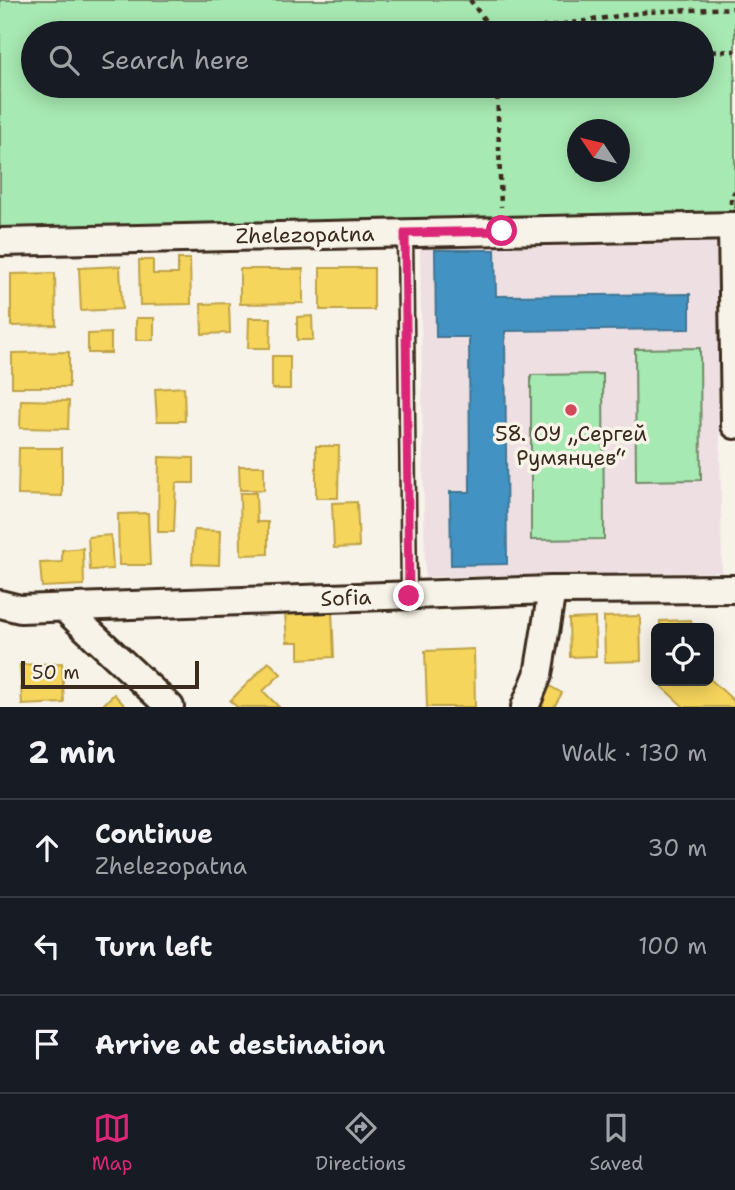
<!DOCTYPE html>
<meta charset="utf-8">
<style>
body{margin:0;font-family:"Shantell Sans",sans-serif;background:#242831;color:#f1f3f6}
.controls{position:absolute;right:21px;bottom:21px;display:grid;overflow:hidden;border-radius:10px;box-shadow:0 4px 18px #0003}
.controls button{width:63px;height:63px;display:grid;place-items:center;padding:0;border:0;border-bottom:2px solid #363941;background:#171b24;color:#f1f3f6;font:35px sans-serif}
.compass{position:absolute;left:567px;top:119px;width:63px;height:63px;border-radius:50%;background:#171b24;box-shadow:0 4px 18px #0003;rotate:305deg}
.scale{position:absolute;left:21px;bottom:18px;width:178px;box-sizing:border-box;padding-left:7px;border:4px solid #3b2a1e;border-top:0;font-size:19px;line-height:24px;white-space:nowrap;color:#3b2a1e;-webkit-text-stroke:5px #f7f3e8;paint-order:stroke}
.stop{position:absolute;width:21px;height:21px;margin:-16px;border:5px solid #db2777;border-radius:50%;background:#fff}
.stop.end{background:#db2777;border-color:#fff;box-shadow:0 2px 7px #0008}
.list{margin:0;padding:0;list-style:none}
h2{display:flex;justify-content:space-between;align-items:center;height:91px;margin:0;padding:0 28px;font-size:30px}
h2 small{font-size:23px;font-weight:400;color:#9ea1a6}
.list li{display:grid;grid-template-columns:46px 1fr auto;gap:21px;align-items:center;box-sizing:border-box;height:98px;padding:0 28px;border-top:2px solid #363941}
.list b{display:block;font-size:26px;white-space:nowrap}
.list p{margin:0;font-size:23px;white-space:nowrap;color:#9ea1a6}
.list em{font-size:23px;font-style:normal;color:#9ea1a6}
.icon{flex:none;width:38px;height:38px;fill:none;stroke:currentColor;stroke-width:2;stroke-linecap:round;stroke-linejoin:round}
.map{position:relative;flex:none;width:735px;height:707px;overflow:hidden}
.search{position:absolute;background:#171b24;box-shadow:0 4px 18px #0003;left:21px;right:21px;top:21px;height:77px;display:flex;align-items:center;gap:18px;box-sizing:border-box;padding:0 24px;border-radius:38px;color:#9ea1a6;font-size:26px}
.sheet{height:385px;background:#171b24}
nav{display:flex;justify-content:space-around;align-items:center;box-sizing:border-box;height:98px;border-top:2px solid #363941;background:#171b24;font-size:19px;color:#9ea1a6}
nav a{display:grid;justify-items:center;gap:4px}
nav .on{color:#db2777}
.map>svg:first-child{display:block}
</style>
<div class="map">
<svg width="735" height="707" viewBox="0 0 735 707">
<rect width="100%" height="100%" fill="#f7f3e8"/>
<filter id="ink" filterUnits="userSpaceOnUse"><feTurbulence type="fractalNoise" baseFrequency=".0143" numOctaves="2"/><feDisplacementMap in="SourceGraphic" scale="14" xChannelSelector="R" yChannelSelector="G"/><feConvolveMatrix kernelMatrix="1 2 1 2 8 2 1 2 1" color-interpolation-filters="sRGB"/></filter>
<g filter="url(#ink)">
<polygon fill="#eedfe3" points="717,243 722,572 425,577 420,249"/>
<g fill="#a7e9b2" stroke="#718a68" stroke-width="2" fill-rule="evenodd">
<path d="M 0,0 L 735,0 L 735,215 L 0,232 ZM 33,33 L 702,33 L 702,86 L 33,86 ZM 578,130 L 620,130 L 620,172 L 578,172 Z"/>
<polygon points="700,348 701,480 636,481 635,349"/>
<polygon points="603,374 604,539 531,540 531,375"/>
</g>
<g fill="#f6d55c" stroke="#bea249" stroke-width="2">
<polygon points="178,259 190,259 191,304 140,305 139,260 153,260 153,274 178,274"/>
<polygon points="120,266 122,309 81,311 79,268"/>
<rect x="320" y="268" width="54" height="42"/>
<polygon points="240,269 303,269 303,303 240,304"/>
<polygon points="55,273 56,325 11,326 11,274"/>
<polygon points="229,303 230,333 202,334 201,304"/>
<polygon points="312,316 313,340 297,340 297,317"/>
<rect x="136" y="318" width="18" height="22"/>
<polygon points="249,318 271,318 270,348 248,348"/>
<polygon points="111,333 111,353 88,353 88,334"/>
<polygon points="69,352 69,387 12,387 12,353"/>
<rect x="272" y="356" width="18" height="33"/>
<polygon points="184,387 185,421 157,421 155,389"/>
<polygon points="21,400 69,401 68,429 20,428"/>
<polygon points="316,446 339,446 338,498 316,498"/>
<polygon points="19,448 62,448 62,496 18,495"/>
<polygon points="159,457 194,458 194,483 176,483 174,532 158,532"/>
<polygon points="239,466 264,466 264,490 240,490"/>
<polygon points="240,493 256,493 257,522 268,522 268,554 241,555"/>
<polygon points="357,502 359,547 334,548 332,503"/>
<polygon points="148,513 150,565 119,565 118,514"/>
<polygon points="194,530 220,531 219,565 192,564"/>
<polygon points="111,535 113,569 90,570 88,537"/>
<polygon points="83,548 84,585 42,587 40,563 62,562 62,550"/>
<polygon points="332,610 334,657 299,659 299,642 287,642 285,613"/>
<polygon points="640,616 641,661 605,662 604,617"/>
<polygon points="595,618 596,656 570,657 569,619"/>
<polygon points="691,620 692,628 660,628 660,621"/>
<polygon points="474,649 475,707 427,707 425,651"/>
<polygon points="269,662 281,674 263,691 279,707 237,707 230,701"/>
<polygon points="62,663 64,703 22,705 20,665"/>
<polygon points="709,678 735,702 735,707 684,707 662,687 662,681 709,681"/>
<polygon points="548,685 562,693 554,707 538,707 537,706"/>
<polygon points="114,694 126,707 101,707"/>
</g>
<polygon fill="#4393c3" stroke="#417492" stroke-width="2" points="435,250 495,250 496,296 690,294 690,329 505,331 507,564 451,565 450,492 470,492 469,337 436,337"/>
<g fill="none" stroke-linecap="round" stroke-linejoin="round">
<defs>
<polyline id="service" points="405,233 409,595"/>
<g id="minor">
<polyline points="732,226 735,425"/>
<polyline points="0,242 735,226"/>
<polyline points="0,604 20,609 552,590 735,589"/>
<polyline points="64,608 170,707"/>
<polyline points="525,707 538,675 552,590"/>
</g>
</defs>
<use href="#service" stroke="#3b2a1e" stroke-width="19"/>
<use href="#minor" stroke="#3b2a1e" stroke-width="32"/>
<g stroke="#3b2a1e" stroke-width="4.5" stroke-dasharray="5 5" stroke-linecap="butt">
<polyline points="470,0 494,33"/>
<polyline points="503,33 646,12 735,8"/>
<polyline points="702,52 735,51"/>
<polyline points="497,86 501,207"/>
<polyline points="731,204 731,198 735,191"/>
</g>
<use href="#service" stroke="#f7f3e8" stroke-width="14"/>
<use href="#minor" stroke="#f7f3e8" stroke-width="26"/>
</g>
</g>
<g fill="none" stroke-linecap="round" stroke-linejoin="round" filter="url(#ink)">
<polyline stroke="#db2777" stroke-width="9" points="409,596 405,233 502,231"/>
</g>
<circle fill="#d1495b" stroke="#f7f3e8" stroke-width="2.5" cx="571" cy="410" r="7"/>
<g text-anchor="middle" stroke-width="7" stroke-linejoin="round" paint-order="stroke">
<g font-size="21" fill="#3b2a1e" stroke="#f7f3e8">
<text transform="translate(305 235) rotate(-1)" y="7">Zhelezopatna</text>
<text transform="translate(346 598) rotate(-2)" y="7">Sofia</text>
</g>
<g font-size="21" fill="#3b2a1e" stroke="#f7f3e8">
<text x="571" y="441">58. ОУ „Сергей<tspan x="571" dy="24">Румянцев“</tspan></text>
</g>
</g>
</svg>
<div class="controls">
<button><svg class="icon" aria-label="locate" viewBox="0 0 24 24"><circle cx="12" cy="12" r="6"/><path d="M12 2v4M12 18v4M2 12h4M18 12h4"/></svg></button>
</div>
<svg class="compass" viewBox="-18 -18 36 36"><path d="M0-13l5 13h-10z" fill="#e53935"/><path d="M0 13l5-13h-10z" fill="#9ea1a6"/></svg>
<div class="scale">50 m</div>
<div class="stop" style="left:502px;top:231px"></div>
<div class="stop end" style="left:409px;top:596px"></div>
<div class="search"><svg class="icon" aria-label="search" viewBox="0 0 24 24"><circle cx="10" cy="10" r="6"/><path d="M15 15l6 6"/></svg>Search here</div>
</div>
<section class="sheet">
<h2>2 min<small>Walk · 130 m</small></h2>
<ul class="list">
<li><svg class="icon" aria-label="ahead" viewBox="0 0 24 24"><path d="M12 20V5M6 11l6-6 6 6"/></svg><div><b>Continue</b><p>Zhelezopatna</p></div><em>30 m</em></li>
<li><svg class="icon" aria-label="left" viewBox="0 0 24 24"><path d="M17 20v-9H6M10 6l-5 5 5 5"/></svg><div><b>Turn left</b></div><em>100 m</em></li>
<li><svg class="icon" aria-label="arrive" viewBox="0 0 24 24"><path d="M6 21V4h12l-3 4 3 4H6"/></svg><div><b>Arrive at destination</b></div></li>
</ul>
</section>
<nav>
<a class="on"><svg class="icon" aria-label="map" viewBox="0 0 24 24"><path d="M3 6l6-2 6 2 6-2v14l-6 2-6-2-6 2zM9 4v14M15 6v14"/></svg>Map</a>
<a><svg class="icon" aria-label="directions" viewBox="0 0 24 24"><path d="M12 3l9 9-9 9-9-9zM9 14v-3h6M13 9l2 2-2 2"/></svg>Directions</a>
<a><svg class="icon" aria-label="saved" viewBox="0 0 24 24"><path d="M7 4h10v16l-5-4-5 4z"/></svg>Saved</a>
</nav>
